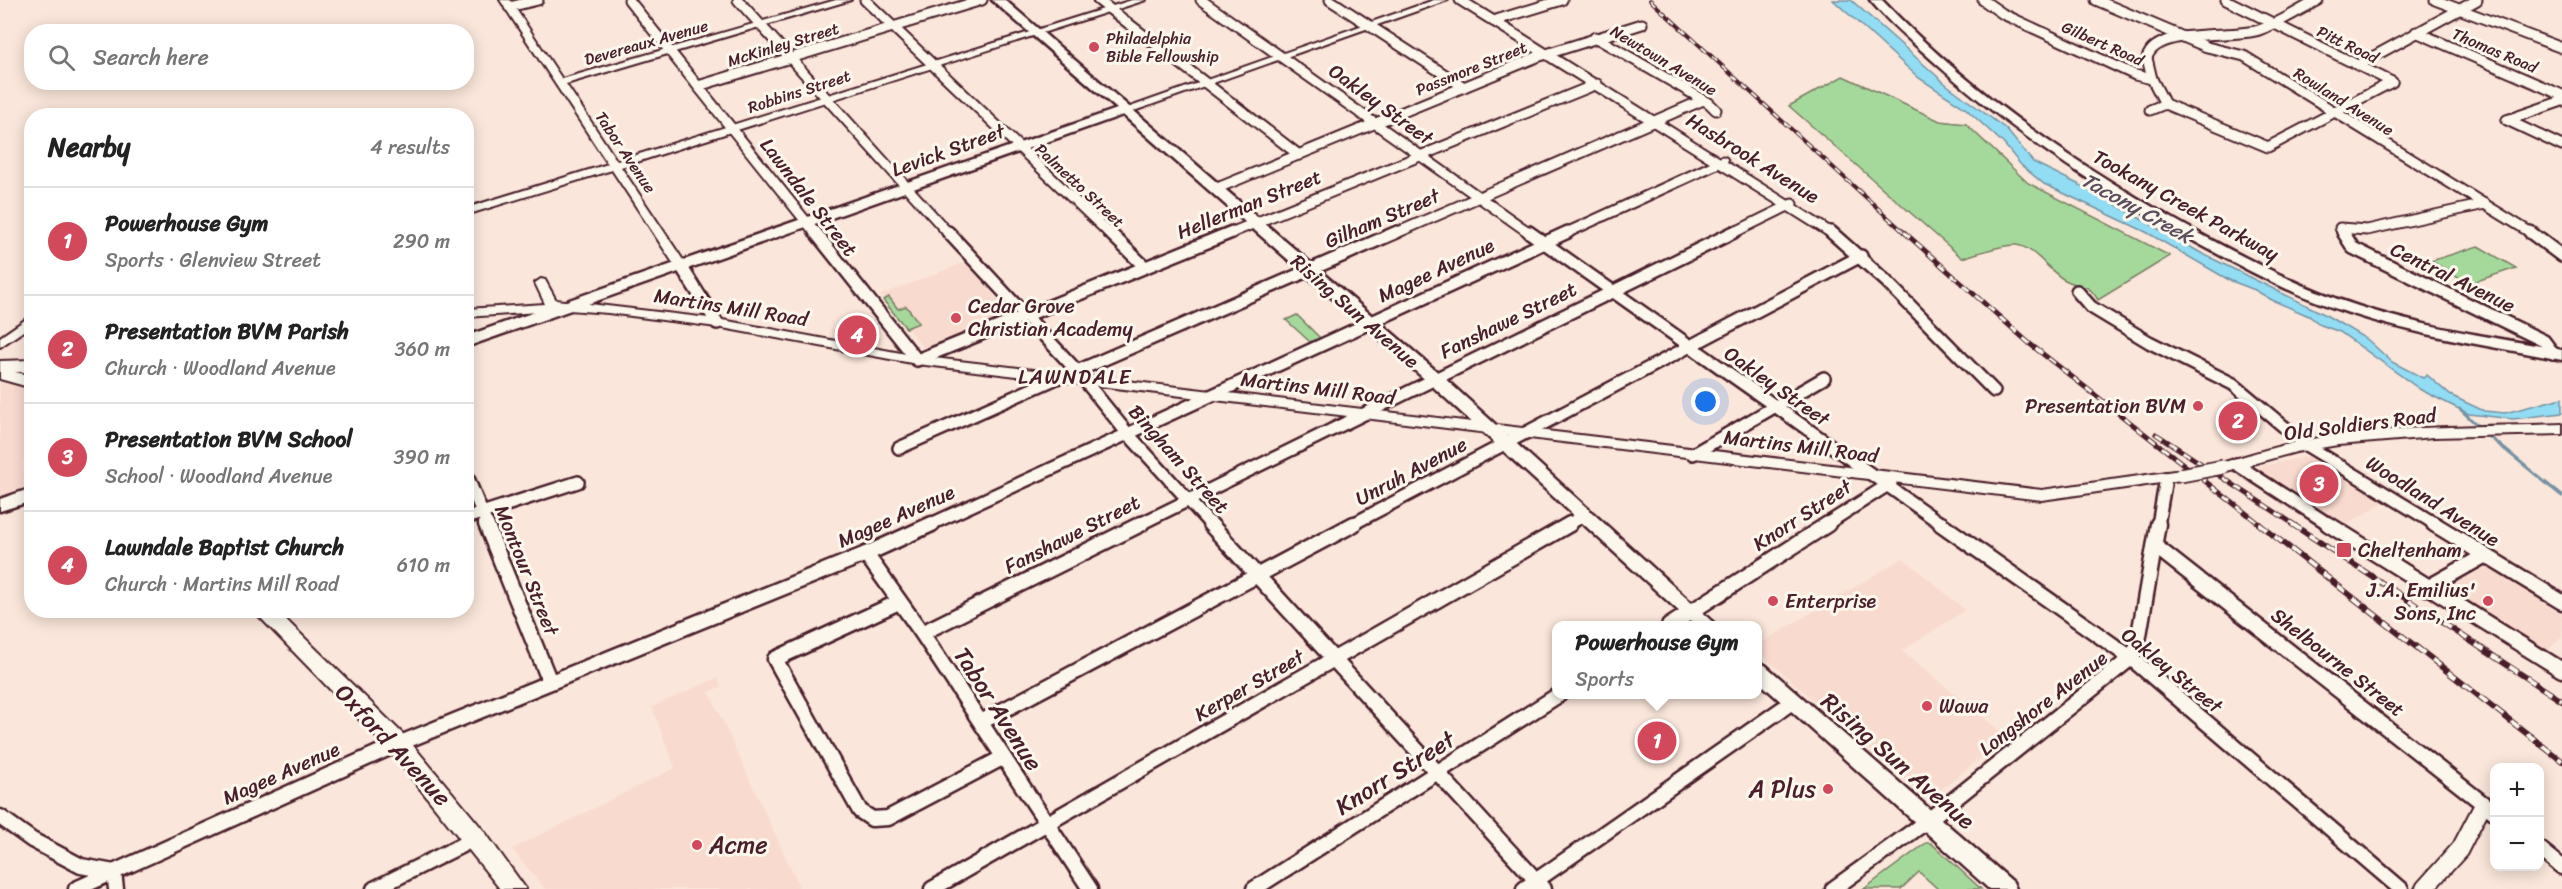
<!DOCTYPE html>
<meta charset="utf-8">
<style>
body{margin:0;font-family:Sriracha,sans-serif;background:#f6f6f6;color:#222}
.controls{position:absolute;right:18px;bottom:18px;display:grid;overflow:hidden;border-radius:12px;box-shadow:0 3px 15px #0003}
.controls button{width:54px;height:54px;display:grid;place-items:center;padding:0;border:0;border-bottom:2px solid #e0e0e0;background:#fff;color:#222;font:30px sans-serif}
.you{position:absolute;left:1706px;top:402px;width:21px;height:21px;margin:-15px;border:4px solid #fff;border-radius:50%;background:#1a73e8;box-shadow:0 0 0 9px #1a73e833}
.badge{display:grid;place-items:center;width:39px;height:39px;border-radius:50%;background:#d1495b;color:#fff;font-size:20px;font-weight:700}
.pin{position:absolute;translate:-50% -50%;border:3px solid #fff;box-shadow:0 2px 6px #0006}
.popup{position:absolute;left:1552px;top:621px;width:210px;height:78px;box-sizing:border-box;display:grid;place-content:center;border-radius:12px;background:#fff;filter:drop-shadow(0 2px 4px #0005);font-size:20px;white-space:nowrap;color:#767676}
.popup b{font-size:22px;color:#222}
.popup::after{content:'';position:absolute;left:50%;top:100%;margin-left:-12px;border:12px solid transparent;border-top-color:#fff}
.list{margin:0;padding:0;list-style:none}
h2{display:flex;justify-content:space-between;align-items:center;height:78px;margin:0;padding:0 24px;font-size:26px}
h2 small{font-size:20px;font-weight:400;color:#767676}
.list li{display:grid;grid-template-columns:39px 1fr auto;gap:18px;align-items:center;box-sizing:border-box;height:108px;padding:0 24px;border-top:2px solid #e0e0e0}
.list b{display:block;font-size:22px;white-space:nowrap}
.list p{margin:0;font-size:20px;white-space:nowrap;color:#767676}
.list em{font-size:20px;font-style:normal;color:#767676}
.icon{flex:none;width:33px;height:33px;fill:none;stroke:currentColor;stroke-width:2;stroke-linecap:round;stroke-linejoin:round}
.map{position:relative;flex:none;width:2562px;height:889px;overflow:hidden}
.search{position:absolute;background:#fff;box-shadow:0 3px 15px #0003;left:24px;top:24px;width:450px;height:66px;display:flex;align-items:center;gap:15px;box-sizing:border-box;padding:0 21px;border-radius:24px;color:#767676;font-size:22px}
.panel{position:absolute;background:#fff;box-shadow:0 3px 15px #0003;left:24px;top:108px;width:450px;height:510px;border-radius:24px}
.map>svg:first-child{display:block}
</style>
<div class="map">
<svg width="2562" height="889" viewBox="0 0 2562 889">
<rect width="100%" height="100%" fill="#fae6da"/>
<filter id="ink" filterUnits="userSpaceOnUse"><feTurbulence type="fractalNoise" baseFrequency=".0167" numOctaves="2"/><feDisplacementMap in="SourceGraphic" scale="12" xChannelSelector="R" yChannelSelector="G"/><feConvolveMatrix kernelMatrix="1 2 1 2 8 2 1 2 1" color-interpolation-filters="sRGB"/></filter>
<g filter="url(#ink)">
<g fill="#f9dace">
<polygon points="966,262 1010,315 924,349 881,295"/>
<polygon points="0,379 32,389 31,457 23,461 25,487 0,496"/>
<polygon points="2314,455 2385,501 2343,527 2254,468"/>
<polygon points="1903,558 1965,610 1902,651 2007,737 1928,800 1758,651 1758,645"/>
<polygon points="2488,566 2562,609 2562,636 2546,652 2446,590"/>
<polygon points="717,678 721,686 709,692 799,886 794,889 545,889 512,849 675,768 652,707"/>
</g>
<g fill="#a5d99b" stroke="#787c63" stroke-width="1.5">
<path d="M 1843,76 L 1940,121 L 1966,124 L 2028,183 L 2170,256 L 2098,300 C 2087,281 2082,289 2065,280 C 2049,272 2035,247 2016,245 C 2004,244 1975,254 1962,258 L 1789,106 Z"/>
<polygon points="2478,246 2516,268 2468,284 2431,261"/>
<polygon points="889,297 898,309 906,306 919,323 906,328 883,300"/>
<polygon points="1297,315 1320,338 1310,342 1286,320"/>
<polygon points="1926,843 1931,843 1981,889 1938,889 1919,872 1901,889 1864,889"/>
</g>
<polygon fill="#92ddf3" stroke="#7591a3" stroke-width="1.5" points="1833,0 1851,0 1947,85 2006,129 2033,162 2092,191 2201,253 2324,314 2368,340 2392,362 2423,378 2427,375 2450,395 2484,411 2505,413 2562,398 2562,413 2513,419 2469,414 2421,390 2340,332 2321,325 2309,316 2272,300 2255,290 2229,280 2146,232 2044,184 2021,165 2003,143 1965,108 1919,78"/>
<g fill="none" stroke-linecap="round" stroke-linejoin="round">
<g stroke="#7591a3" stroke-width="3">
<polyline points="2460,409 2479,427"/>
<polyline points="2486,434 2562,496"/>
</g>
<defs>
<g id="minor-far2">
<polyline points="629,0 816,234"/>
<polyline points="738,0 949,234"/>
<polyline points="865,0 1110,234"/>
<polyline points="1098,0 1299,155"/>
<polyline points="1201,0 1531,234"/>
<polyline points="1330,0 1464,87"/>
<polyline points="1460,0 1833,234"/>
<polyline points="1983,0 2003,14 2135,75 2152,79 2165,104 2268,147 2392,82"/>
<polyline points="2096,0 2207,47 2244,56 2533,234"/>
<polyline points="2226,0 2392,82"/>
<polyline points="2435,0 2562,48"/>
<polyline points="509,7 538,0"/>
<polyline points="1493,21 1562,0"/>
<polyline points="2416,32 2562,95"/>
<polyline points="1595,37 1709,103 1716,110"/>
<polyline points="2358,65 2477,0"/>
<path d="M 2152,79 L 2147,58 C 2156,26 2233,39 2259,30 C 2280,23 2299,10 2318,0"/>
<polyline points="698,86 982,0"/>
<polyline points="2150,110 2165,104"/>
<polyline points="2507,120 2562,146"/>
<polyline points="2507,120 2562,101"/>
<polyline points="1215,189 1537,57 1642,24"/>
<polyline points="1228,234 1597,84"/>
<polyline points="1394,234 1703,100"/>
<polyline points="1564,234 1723,161"/>
<polyline points="1731,234 1792,204"/>
<polyline points="2344,234 2340,228 2367,230 2485,204"/>
</g>
<g id="minor-far1">
<polyline points="815,232 917,360 1232,232"/>
<polyline points="948,232 1077,371 1128,434 1211,525"/>
<polyline points="1109,232 1145,267"/>
<polyline points="1529,232 1943,525"/>
<polyline points="1831,232 1886,281 1994,391"/>
<polyline points="2343,232 2353,248 2544,341 2553,353"/>
<polyline points="2530,232 2562,256"/>
<polyline points="681,266 717,323"/>
<polyline points="2077,291 2091,307 2149,342 2233,384 2306,445 2437,525"/>
<polyline points="1077,371 1397,232"/>
<polyline points="899,448 1057,378"/>
<polyline points="1693,454 1824,378"/>
<polyline points="2236,464 2330,525"/>
<polyline points="466,473 487,525"/>
<polyline points="466,518 578,482"/>
<polyline points="929,525 1568,232"/>
<polyline points="1138,525 1734,232"/>
<polyline points="1351,525 1861,256"/>
<polyline points="1567,525 1585,515"/>
<polyline points="1825,525 1891,483"/>
<polyline points="2158,525 2166,478"/>
</g>
<g id="minor">
<polyline points="486,524 550,682"/>
<polyline points="1210,524 1544,889"/>
<polyline points="1941,524 2131,658 2401,889"/>
<polyline points="2328,524 2562,670"/>
<polyline points="2434,524 2562,602"/>
<polyline points="2155,546 2494,812"/>
<polyline points="866,554 922,633 1090,889"/>
<polyline points="2427,588 2484,556"/>
<polyline points="899,602 775,659 860,811 872,819 888,818 1002,758"/>
<polyline points="1669,626 1828,524"/>
<polyline points="922,633 1141,524"/>
<polyline points="981,722 1354,524"/>
<polyline points="0,817 32,840 81,866 114,872"/>
<polyline points="2540,849 2562,867"/>
<polyline points="114,872 116,889"/>
<polyline points="76,889 398,744 866,554 932,524"/>
<polyline points="374,889 476,838"/>
<polyline points="932,889 1570,524"/>
<polyline points="1254,889 1560,694"/>
<polyline points="1524,889 1792,702"/>
<polyline points="1833,889 1927,821 2131,658 2137,647 2158,524"/>
</g>
<g id="tertiary">
<polygon points="500,0 510,0 562,79 836,0 851,0 566,84 617,161 1132,0 1146,0 621,167 687,266 681,270 677,269 612,170 466,215 466,208 608,164"/>
<polygon points="1434,0 1448,0 1128,113 1124,114 1119,111"/>
<polygon points="541,279 545,280 556,300 717,319 917,356 2042,490 2181,470 2188,475 2181,480 2042,500 917,364 717,327 608,313 569,310 466,317 466,309 545,304 535,283"/>
<polygon points="32,315 32,325 0,347 0,337"/>
<path d="M 2562,424 L 2562,434 L 2434,437 L 2338,445 L 2296,452 L 2223,472 L 2216,467 L 2218,464 C 2247,455 2277,446 2307,440 C 2391,425 2477,427 2562,424 Z"/>
<polygon points="2483,797 2489,799 2492,804 2466,855 2435,889 2415,889 2418,883 2454,843 2477,799"/>
</g>
<g id="secondary">
<polygon points="992,0 1005,0 1441,375 1717,626 1695,626 1429,383 1123,115 466,347 466,336 1117,109"/>
<path d="M 1870,0 L 1882,0 C 1975,98 2088,173 2206,237 C 2255,263 2305,289 2358,306 C 2424,328 2494,337 2562,350 L 2562,360 C 2491,346 2418,336 2349,313 C 2297,297 2249,271 2201,245 C 2104,193 2014,134 1932,60 C 1911,41 1888,22 1870,0 Z"/>
<polygon points="32,488 32,501 0,511 0,499"/>
<polygon points="1758,662 1765,665 2013,882 2016,889 1989,889 1758,681"/>
</g>
<g id="primary">
<polygon points="32,360 32,372 15,372 32,376 32,388 0,379 0,361"/>
<polygon points="253,610 276,610 406,737 484,831 526,889 500,889 390,751"/>
</g>
</defs>
<use href="#minor-far2" stroke="#4a1f2b" stroke-width="13"/>
<use href="#minor-far1" stroke="#4a1f2b" stroke-width="16"/>
<use href="#minor" stroke="#4a1f2b" stroke-width="19"/>
<use href="#tertiary" stroke="#4a1f2b" stroke-width="4"/>
<use href="#secondary" stroke="#4a1f2b" stroke-width="5"/>
<use href="#primary" stroke="#4a1f2b" stroke-width="4"/>
<use href="#minor-far2" stroke="#fbf7ec" stroke-width="9"/>
<use href="#minor-far1" stroke="#fbf7ec" stroke-width="11"/>
<use href="#minor" stroke="#fbf7ec" stroke-width="14"/>
<use href="#tertiary" fill="#fbf7ec" fill-rule="evenodd"/>
<use href="#secondary" fill="#fbf7ec" fill-rule="evenodd"/>
<use href="#primary" fill="#fbf7ec" fill-rule="evenodd"/>
<defs>
<polyline id="rail-far2" points="1650,0 1906,234"/>
<g id="rail-far1">
<polyline points="1904,232 2030,344 2261,525"/>
<polyline points="2156,434 2295,525"/>
</g>
<g id="rail">
<polyline points="2259,524 2562,761"/>
<polyline points="2292,524 2562,701"/>
</g>
</defs>
<use href="#rail-far2" stroke="#4a1f2b" stroke-width="4"/>
<use href="#rail-far1" stroke="#4a1f2b" stroke-width="5"/>
<use href="#rail" stroke="#4a1f2b" stroke-width="6"/>
<use href="#rail-far2" stroke="#fbf7ec" stroke-width="2" stroke-dasharray="7" stroke-linecap="butt"/>
<use href="#rail-far1" stroke="#fbf7ec" stroke-width="3" stroke-dasharray="8" stroke-linecap="butt"/>
<use href="#rail" stroke="#fbf7ec" stroke-width="4" stroke-dasharray="10" stroke-linecap="butt"/>
<defs>
<polyline id="tertiary-bridge" points="2181,475 2223,467"/>
</defs>
<use href="#tertiary-bridge" stroke="#4a1f2b" stroke-width="17" stroke-linecap="butt"/>
<use href="#tertiary-bridge" stroke="#fbf7ec" stroke-width="13"/>
</g>
</g>
<g fill="#d1495b" stroke="#fbf7ec" stroke-width="2">
<circle cx="1094" cy="47" r="6"/>
<circle cx="956" cy="318" r="6"/>
<circle cx="2198" cy="406" r="6"/>
<rect x="2336" y="542" width="16" height="16" rx="3"/>
<circle cx="1773" cy="601" r="6"/>
<circle cx="2488" cy="601" r="6"/>
<circle cx="1927" cy="706" r="6"/>
<circle cx="1828" cy="789" r="6"/>
<circle cx="697" cy="845" r="6"/>
</g>
<g text-anchor="middle" stroke-width="6" stroke-linejoin="round" paint-order="stroke">
<g font-size="16" fill="#4a1f2b" stroke="#fbf7ec" text-anchor="start">
<text x="1106" y="44">Philadelphia<tspan x="1106" dy="18">Bible Fellowship</tspan></text>
</g>
<g font-size="16" fill="#4a1f2b" stroke="#fbf7ec">
<text transform="translate(646 42) rotate(-16)" y="6">Devereaux Avenue</text>
<text transform="translate(2103 43) rotate(24)" y="6">Gilbert Road</text>
<text transform="translate(783 44) rotate(-17)" y="6">McKinley Street</text>
<text transform="translate(2348 44) rotate(26)" y="6">Pitt Road</text>
<text transform="translate(2495 50) rotate(23)" y="6">Thomas Road</text>
<text transform="translate(1664 60) rotate(31)" y="6">Newtown Avenue</text>
<text transform="translate(1471 68) rotate(-22)" y="6">Passmore Street</text>
<text transform="translate(799 91) rotate(-18)" y="6">Robbins Street</text>
<text transform="translate(2344 101) rotate(32)" y="6">Rowland Avenue</text>
<text transform="translate(626 152) rotate(56)" y="6">Tabor Avenue</text>
<text transform="translate(1080 185) rotate(43)" y="6">Palmetto Street</text>
</g>
<g font-size="20" fill="#4a1f2b" stroke="#fbf7ec">
<text transform="translate(1381 104) rotate(36)" y="7">Oakley Street</text>
<text transform="translate(948 150) rotate(-20)" y="7">Levick Street</text>
<text transform="translate(1753 158) rotate(32)" y="7">Hasbrook Avenue</text>
<text transform="translate(809 197) rotate(52)" y="7">Lawndale Street</text>
<text transform="translate(1249 204) rotate(-22)" y="7">Hellerman Street</text>
<text transform="translate(2186 205) rotate(29)" y="7">Tookany Creek Parkway</text>
<text transform="translate(1382 218) rotate(-23)" y="7">Gilham Street</text>
<text transform="translate(1436 270) rotate(-25)" y="7">Magee Avenue</text>
<text transform="translate(2453 277) rotate(26)" y="7">Central Avenue</text>
<text transform="translate(731 307) rotate(9)" y="7">Martins Mill Road</text>
<text transform="translate(1355 311) rotate(41)" y="7">Rising Sun Avenue</text>
<text transform="translate(1508 320) rotate(-26)" y="7">Fanshawe Street</text>
<text transform="translate(1777 386) rotate(35)" y="7">Oakley Street</text>
<text transform="translate(1318 388) rotate(7)" y="7">Martins Mill Road</text>
<text transform="translate(2360 424) rotate(-7)" y="7">Old Soldiers Road</text>
<text transform="translate(1801 446) rotate(7)" y="7">Martins Mill Road</text>
<text transform="translate(1179 459) rotate(48)" y="7">Bingham Street</text>
<text transform="translate(1411 471) rotate(-28)" y="7">Unruh Avenue</text>
<text transform="translate(2433 501) rotate(32)" y="7">Woodland Avenue</text>
<text transform="translate(1802 515) rotate(-33)" y="7">Knorr Street</text>
<text transform="translate(896 516) rotate(-24)" y="7">Magee Avenue</text>
<text transform="translate(1072 534) rotate(-27)" y="7">Fanshawe Street</text>
<text transform="translate(527 570) rotate(68)" y="7">Montour Street</text>
<text transform="translate(2338 662) rotate(38)" y="7">Shelbourne Street</text>
<text transform="translate(2172 670) rotate(39)" y="7">Oakley Street</text>
<text transform="translate(1249 685) rotate(-30)" y="7">Kerper Street</text>
<text transform="translate(2043 703) rotate(-38)" y="7">Longshore Avenue</text>
<text transform="translate(281 773) rotate(-24)" y="7">Magee Avenue</text>
</g>
<g font-size="20" fill="#4a1f2b" stroke="#fbf7ec" text-anchor="start">
<text x="968" y="313">Cedar Grove<tspan x="968" dy="23">Christian Academy</tspan></text>
<text x="2186" y="413" text-anchor="end">Presentation BVM</text>
<text x="2358" y="557">Cheltenham</text>
<text x="2476" y="597" text-anchor="end">J.A. Emilius'<tspan x="2476" dy="23">Sons, Inc</tspan></text>
<text x="1785" y="608">Enterprise</text>
<text x="1939" y="713">Wawa</text>
</g>
<g font-size="21" font-style="italic" fill="#5c4e5d" stroke="#fbf7ec">
<text transform="translate(2137 208) rotate(29)" y="7">Tacony Creek</text>
</g>
<g font-size="21" letter-spacing="1.5" fill="#4a1f2b" stroke="#fbf7ec">
<text x="1075" y="384">LAWNDALE</text>
</g>
<g font-size="24" fill="#4a1f2b" stroke="#fbf7ec">
<text transform="translate(998 709) rotate(57)" y="8">Tabor Avenue</text>
<text transform="translate(393 745) rotate(47)" y="8">Oxford Avenue</text>
<text transform="translate(1898 761) rotate(41)" y="8">Rising Sun Avenue</text>
<text transform="translate(1395 773) rotate(-32)" y="8">Knorr Street</text>
</g>
<g font-size="24" fill="#4a1f2b" stroke="#fbf7ec" text-anchor="end">
<text x="1816" y="797">A Plus</text>
<text x="709" y="853" text-anchor="start">Acme</text>
</g>
</g>
</svg>
<div class="controls">
<button>+</button>
<button>−</button>
</div>
<div class="you"></div>
<div class="pin badge" style="left:1657px;top:741px">1</div>
<div class="popup"><b>Powerhouse Gym</b>Sports</div>
<div class="pin badge" style="left:2238px;top:421px">2</div>
<div class="pin badge" style="left:2319px;top:484px">3</div>
<div class="pin badge" style="left:857px;top:335px">4</div>
<div class="search"><svg class="icon" aria-label="search" viewBox="0 0 24 24"><circle cx="10" cy="10" r="6"/><path d="M15 15l6 6"/></svg>Search here</div>
<section class="panel">
<h2>Nearby<small>4 results</small></h2>
<ul class="list">
<li><span class="badge">1</span><div><b>Powerhouse Gym</b><p>Sports · Glenview Street</p></div><em>290 m</em></li>
<li><span class="badge">2</span><div><b>Presentation BVM Parish</b><p>Church · Woodland Avenue</p></div><em>360 m</em></li>
<li><span class="badge">3</span><div><b>Presentation BVM School</b><p>School · Woodland Avenue</p></div><em>390 m</em></li>
<li><span class="badge">4</span><div><b>Lawndale Baptist Church</b><p>Church · Martins Mill Road</p></div><em>610 m</em></li>
</ul>
</section>
</div>
